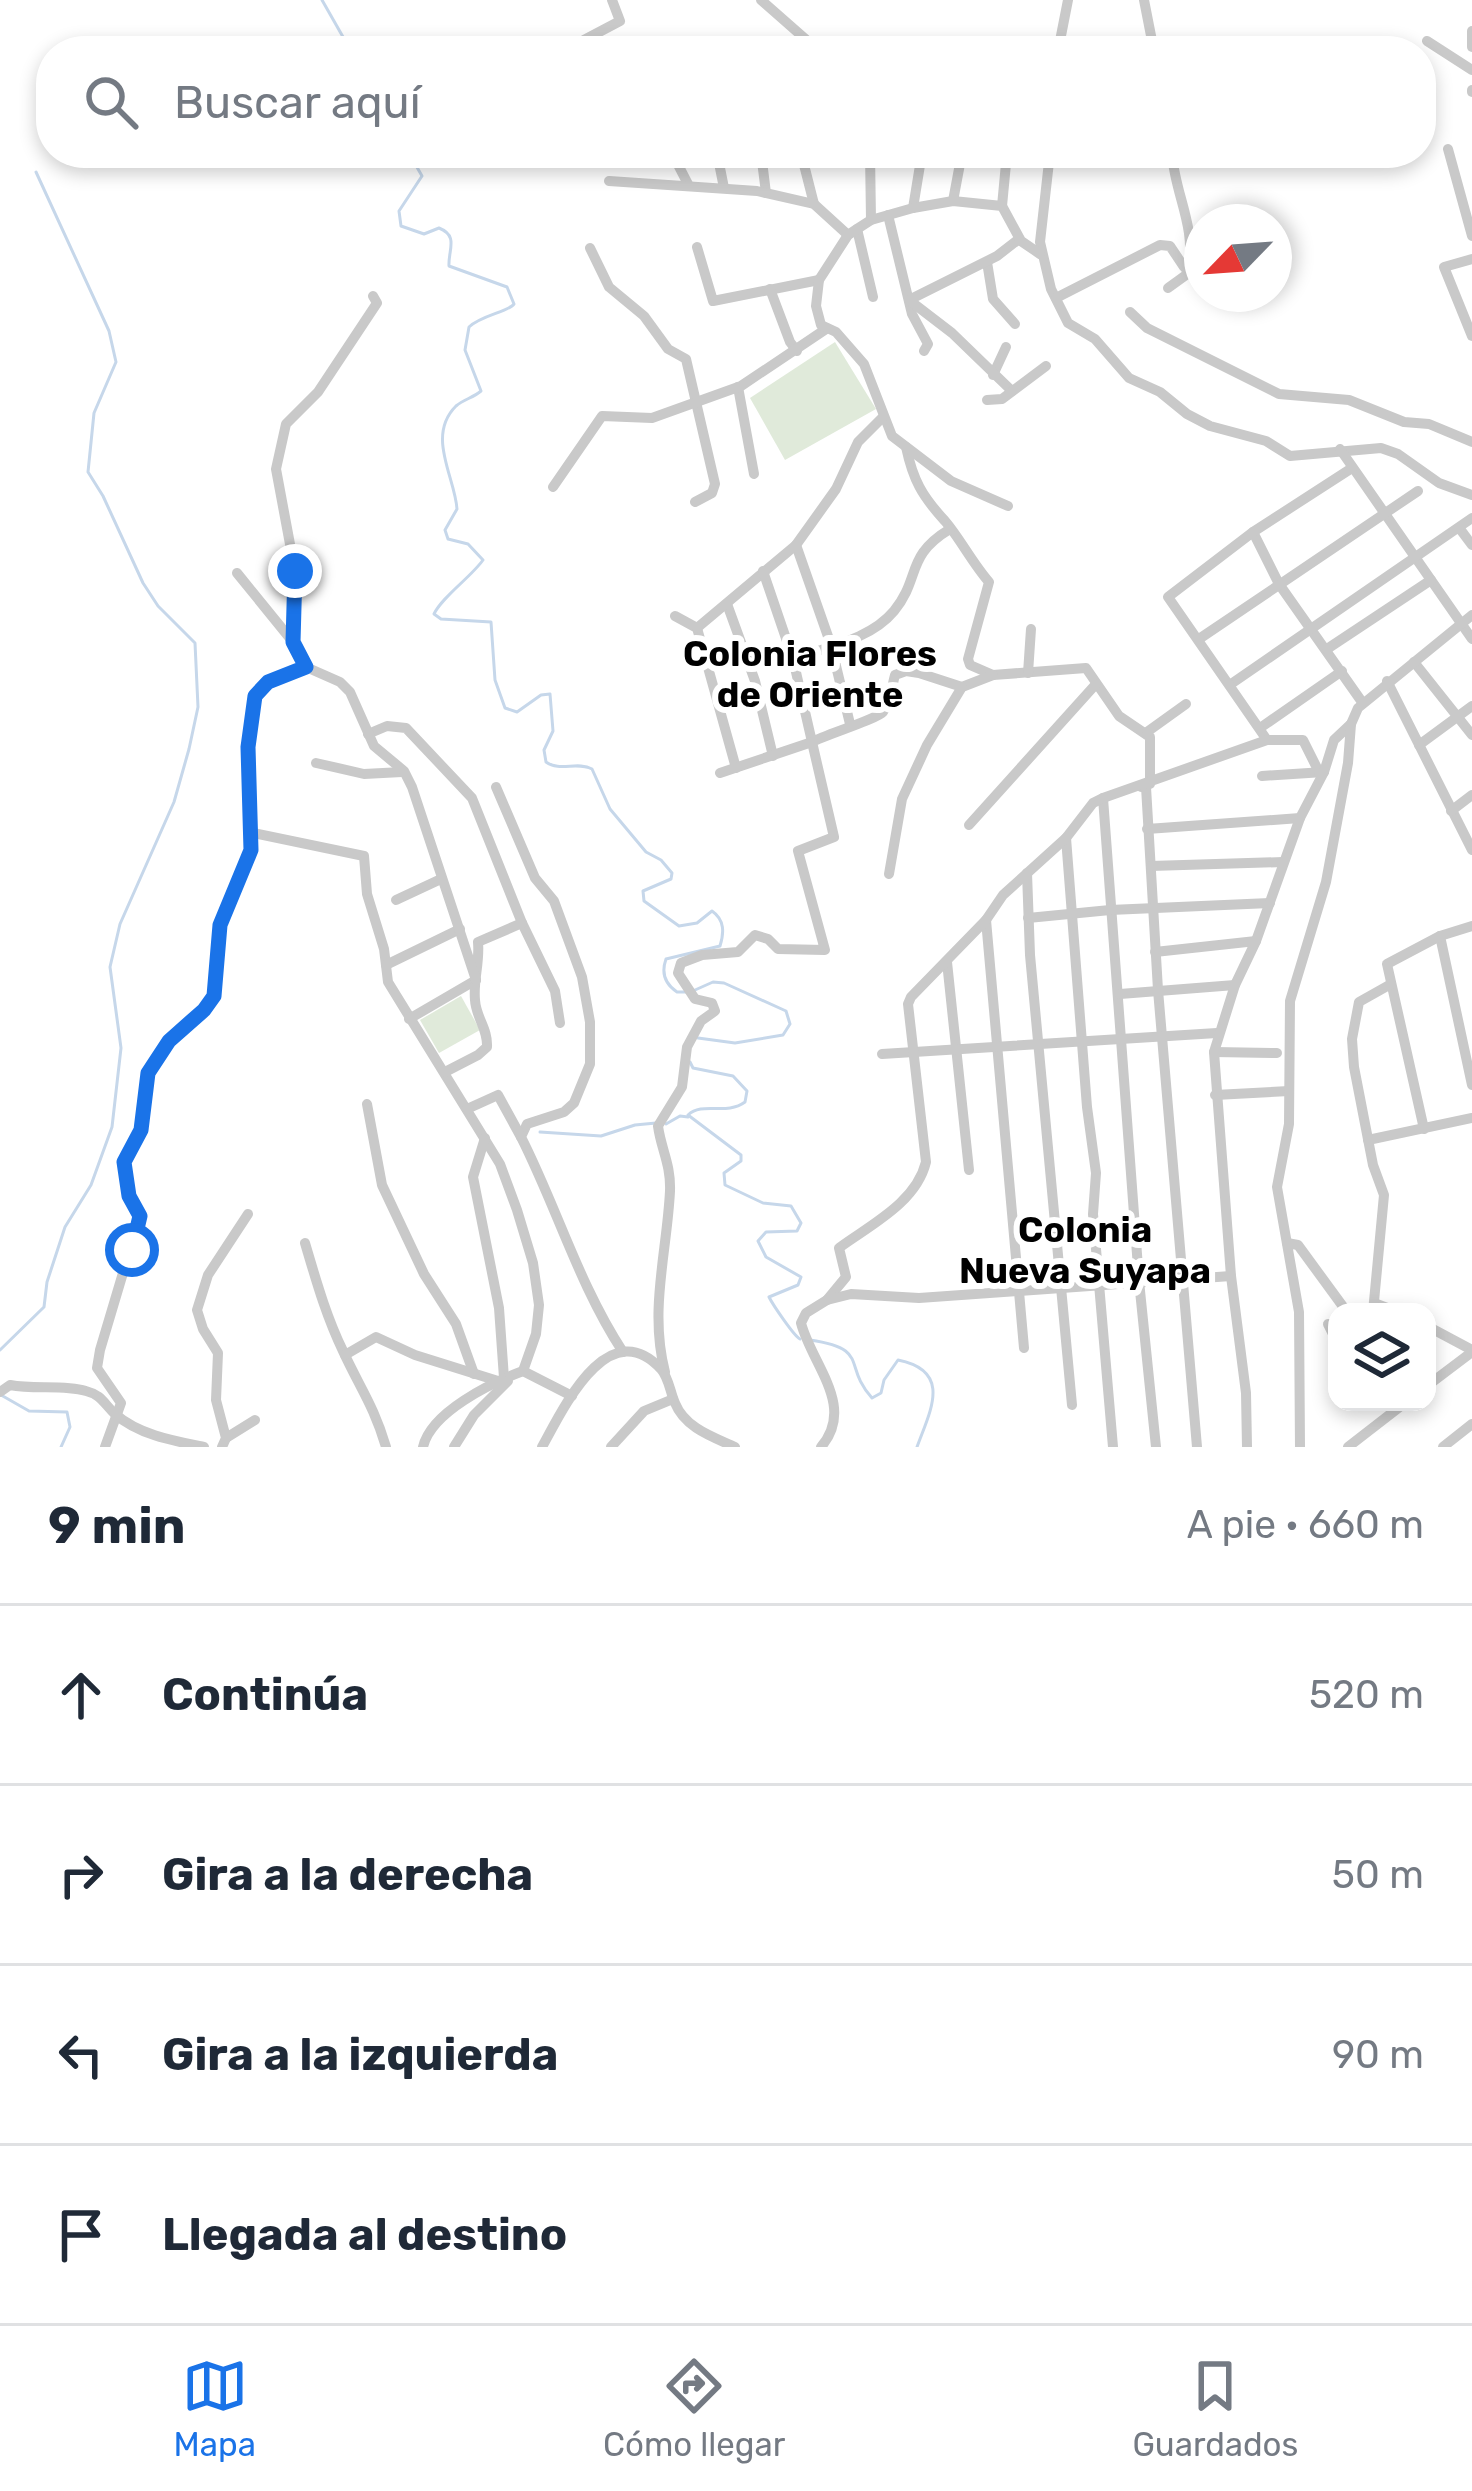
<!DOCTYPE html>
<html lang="es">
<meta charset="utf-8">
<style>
body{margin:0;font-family:Rubik,sans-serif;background:#f2f2f3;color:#1f2937}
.controls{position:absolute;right:36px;bottom:36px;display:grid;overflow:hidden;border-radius:24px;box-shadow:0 6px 18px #0003}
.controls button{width:108px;height:108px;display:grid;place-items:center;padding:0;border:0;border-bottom:3px solid #e0e1e3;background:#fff;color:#1f2937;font:60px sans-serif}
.compass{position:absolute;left:1184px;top:204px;width:108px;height:108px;border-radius:50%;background:#fff;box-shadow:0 6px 18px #0003;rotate:245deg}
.stop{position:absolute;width:36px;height:36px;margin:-27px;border:9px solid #1a73e8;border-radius:50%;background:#fff}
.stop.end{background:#1a73e8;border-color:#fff;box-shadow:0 3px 12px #0008}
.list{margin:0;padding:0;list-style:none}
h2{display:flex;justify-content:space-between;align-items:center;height:156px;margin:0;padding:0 48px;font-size:51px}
h2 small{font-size:39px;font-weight:400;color:#747a83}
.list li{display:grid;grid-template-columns:78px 1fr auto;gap:36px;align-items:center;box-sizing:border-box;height:180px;padding:0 48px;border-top:3px solid #e0e1e3}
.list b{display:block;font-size:45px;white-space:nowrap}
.list em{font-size:39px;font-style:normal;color:#747a83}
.icon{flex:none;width:66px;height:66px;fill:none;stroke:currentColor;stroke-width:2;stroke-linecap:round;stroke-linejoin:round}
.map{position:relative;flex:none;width:1472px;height:1447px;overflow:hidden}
.search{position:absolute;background:#fff;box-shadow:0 6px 18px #0003;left:36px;right:36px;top:36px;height:132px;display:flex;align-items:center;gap:30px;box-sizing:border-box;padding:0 42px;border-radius:48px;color:#747a83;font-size:45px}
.sheet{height:876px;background:#fff}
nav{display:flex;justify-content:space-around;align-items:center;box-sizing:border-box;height:168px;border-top:3px solid #e0e1e3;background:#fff;font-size:33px;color:#747a83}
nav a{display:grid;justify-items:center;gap:6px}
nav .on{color:#1a73e8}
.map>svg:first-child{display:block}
</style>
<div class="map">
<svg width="1472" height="1447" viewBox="0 0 1472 1447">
<rect width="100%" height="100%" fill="#fff"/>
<g fill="#e0eada">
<polygon points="835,342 876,409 785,460 750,398"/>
<polygon points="461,996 480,1030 439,1053 420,1020"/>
</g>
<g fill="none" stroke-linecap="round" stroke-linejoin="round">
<g stroke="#c6d7ea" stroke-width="3">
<polyline points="322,0 351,51"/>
<path d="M 392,153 L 414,162 L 422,176 L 399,211 L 401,226 L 424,234 L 439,228 C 459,236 448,250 449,266 L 507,287 L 514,304 C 508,312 482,315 469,327 L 465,350 L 481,391 C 473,398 464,399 456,406 C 426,436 455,477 457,509 L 445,530 L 448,539 L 468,544 L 483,560 C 471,577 442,597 434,614 L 441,619 L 491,622 L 495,680 L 505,708 L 517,712 L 541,695 L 550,694 L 553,731 L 544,750 L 546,762 C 560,772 577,761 592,769 L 610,809 L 646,852 L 661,860 L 672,873 L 671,879 L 643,891 L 644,901 L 679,926 L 697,923 L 712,911 C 725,920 724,933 720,946 L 666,959 C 661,973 665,984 677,992 L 686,992"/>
<polyline points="695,990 713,982 724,983 786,1011 790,1024 783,1035 735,1043 698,1038"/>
<path d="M 690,1062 L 693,1068 L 733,1076 L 747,1091 L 745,1102 C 726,1116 703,1101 688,1115 L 741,1155 L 741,1161 L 724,1173 L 725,1185 L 763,1203 L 791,1206 L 801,1223 L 797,1231 L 766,1232 L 758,1241 L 766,1257 L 801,1277 L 798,1285 L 769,1297 C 773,1305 794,1336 800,1339"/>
<polyline points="666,1124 680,1116 688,1117"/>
<polyline points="540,1132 601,1136 635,1125 656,1123"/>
<path d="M 810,1340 C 871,1349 842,1365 872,1398 L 881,1393 L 884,1380 L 898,1360 C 953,1371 930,1411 917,1447"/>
<polyline points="0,1350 44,1307 47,1282 65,1227 91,1185 112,1127 121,1048 110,967 120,924 174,802 189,749 198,707 195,643 158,606 143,583 103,496 88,472 94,413 116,362 109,331 36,172"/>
<polyline points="1,1395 29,1411 67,1412 70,1427 61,1447"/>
</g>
<g stroke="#c9c9c9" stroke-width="10">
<polyline points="761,0 819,51"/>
<polyline points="1144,0 1154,51"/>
<polyline points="1472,31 1472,47"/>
<polyline points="584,40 620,21 612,0"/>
<polyline points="1427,41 1472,70"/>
<polyline points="1058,51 1068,0"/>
<polyline points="1472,90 1472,92"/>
<polyline points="1448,149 1472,236"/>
<polyline points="672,153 689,186"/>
<polyline points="717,153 724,188"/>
<polyline points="761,153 766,193"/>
<polyline points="801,153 814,204"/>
<polyline points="870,153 871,220"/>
<polyline points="1050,153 1040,242 1051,289 1068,323 1095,339 1129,378 1160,392 1187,414 1210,426 1266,441 1290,456 1381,448 1398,454 1439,483 1472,495"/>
<polyline points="609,181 757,191 814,204 848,235"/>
<polyline points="953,201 962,153"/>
<polyline points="1002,206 1007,153"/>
<polyline points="913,208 922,153"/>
<polyline points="888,215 912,314 928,344 924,351"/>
<polyline points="857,229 873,297"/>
<polyline points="697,247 713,301 819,280"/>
<polyline points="590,248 609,287 644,316 668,349 686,359 715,484 712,493 695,502"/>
<polyline points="1472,259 1444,267 1472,336"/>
<polyline points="987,262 993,299 1015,324"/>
<polyline points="1168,288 1186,275 1188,267"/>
<polyline points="770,289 790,342 797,351"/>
<path d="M 1056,298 L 1160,245 L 1170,246 L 1184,267 L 1188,267 C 1197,228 1174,192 1172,153"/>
<polyline points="1130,312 1147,328 1279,394 1349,400 1404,422 1429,424 1472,442"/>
<polyline points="993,375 1006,347"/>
<polyline points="738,387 754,474"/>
<polyline points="1012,391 952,333 909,300 997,256 1019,239"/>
<polyline points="987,400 1002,399 1046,366"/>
<path d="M 906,447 C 913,480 922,496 945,521 C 959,537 973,564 989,582 L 968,659 L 970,665 L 993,675 L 1086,668 L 1119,716 L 1150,737 L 1150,784"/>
<polyline points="1340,449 1472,639"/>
<polyline points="553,487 602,416 652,418 741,386 826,329"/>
<polyline points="1008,506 951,481 892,436 864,364 836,332 821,325 816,306 819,280 848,235 857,229 871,220 913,208 953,201 1002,206 1021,241 1040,254"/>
<polyline points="1460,529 1472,545"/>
<polyline points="1253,532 1279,584 1362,702"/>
<polyline points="796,545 831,645 850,724"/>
<polyline points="237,573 293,642 306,667"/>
<polyline points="727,604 755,681 773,756"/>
<polyline points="675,616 697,628 736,768"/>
<polyline points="697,628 796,545 836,489 858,442 882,418"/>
<polyline points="1199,639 1418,491"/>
<polyline points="293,642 295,571 276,469 286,424 318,392 377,303 373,296"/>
<polyline points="1327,649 1431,580"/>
<path d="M 793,659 C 826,647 870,640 894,611 C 921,578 905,556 950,529"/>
<polyline points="1414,662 1472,735"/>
<polyline points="1028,673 1031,629"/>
<polyline points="1387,681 1472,850"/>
<polyline points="1231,684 1472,518"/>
<polyline points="1260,728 1342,671"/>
<polyline points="1147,732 1186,704"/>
<polyline points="368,734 387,726 406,728 472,798 522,923 555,991 560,1023"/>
<polyline points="1267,740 1168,597 1253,532 1352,468"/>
<polyline points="1419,745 1472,706"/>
<polyline points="316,763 364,774 402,772"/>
<polyline points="720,773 812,742 793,659 763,571"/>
<polyline points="1262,776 1324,772"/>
<path d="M 496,787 L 535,878 L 554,901 L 582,977 L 590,1022 L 590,1064 L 574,1103 L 564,1112 L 527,1124 L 521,1137 C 557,1208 579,1285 623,1352"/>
<polyline points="1141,787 1146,787 1158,990 1197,1447"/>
<polyline points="1103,798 1139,1281 1156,1447"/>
<polyline points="1451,811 1472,795"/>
<polyline points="969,825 1096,684"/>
<polyline points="1147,829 1300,818"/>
<polyline points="253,833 364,856 367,894 384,949 388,982 500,1164 517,1210 533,1263 539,1305 536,1334 523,1371"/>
<polyline points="1066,838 1087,1107 1096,1173 1093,1214 1113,1447"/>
<polyline points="1151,866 1283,862"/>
<polyline points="1027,873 1030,955 1072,1405"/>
<polyline points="889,874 902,799 927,745 962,687 993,675"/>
<polyline points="396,900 441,879"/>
<polyline points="1028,918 1110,910 1270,903"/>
<polyline points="986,920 1024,1348"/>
<polyline points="1440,936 1472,1085"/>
<polyline points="1155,952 1256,941"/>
<polyline points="947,962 969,1170"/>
<polyline points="386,965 460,929"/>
<polyline points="1120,994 1235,985"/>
<polyline points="409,1019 476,980"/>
<polyline points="1214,1052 1277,1053"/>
<polyline points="882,1054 1217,1033"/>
<path d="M 445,1072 L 478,1055 L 487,1047 C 488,1028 476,1018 475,1000 C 473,980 480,963 478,942 L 522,923"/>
<polyline points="1215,1095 1289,1091"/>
<polyline points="367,1104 382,1185 424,1274 456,1324 474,1374"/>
<polyline points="467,1109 498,1095 521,1137"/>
<polyline points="1424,1129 1387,964 1440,936 1472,926"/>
<polyline points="485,1138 473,1177 499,1308 504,1378"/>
<polyline points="1368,1140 1472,1118"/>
<path d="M 305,1243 C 316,1280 326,1316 343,1351 C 360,1388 374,1406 386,1447"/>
<polyline points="1287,1243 1298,1245 1347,1312"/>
<path d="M 827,1300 L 846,1277 L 839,1248 C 870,1225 916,1203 926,1162 L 908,1004 L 911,997 L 986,920 L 1003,895 L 1066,838 L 1093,803 L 1103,798 L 1267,740 L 1303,740 L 1319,772"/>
<polyline points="1374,1303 1398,1312"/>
<polyline points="1373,1312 1384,1195 1373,1165 1354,1067 1352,1039 1359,1002 1391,984"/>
<polyline points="1328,1324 1337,1342"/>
<polyline points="1427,1326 1472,1350"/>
<polyline points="345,1355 376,1337 415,1355 498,1381"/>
<path d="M 665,1372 C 649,1311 667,1252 670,1191 C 671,1164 661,1149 658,1126 L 682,1087 L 687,1047 L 701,1021 L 715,1011 L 712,1003 L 695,999 L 678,973 L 681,963 L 702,955 L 738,952 L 755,935 L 768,939 L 778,949 L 825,950 L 798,851 L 834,837 L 812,742 C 825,735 877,719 883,712 C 890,702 892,686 895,675 L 906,671 L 919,673 L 962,687"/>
<polyline points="1427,1386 1472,1352"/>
<path d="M 0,1392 L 10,1385 C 35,1390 62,1384 86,1391 C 102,1395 104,1404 115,1414 C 139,1435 174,1441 204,1447"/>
<polyline points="226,1438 255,1420"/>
<polyline points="105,1447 121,1403 97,1368 100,1350 140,1216 129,1195 124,1162 141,1130 149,1074 169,1041 204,1011 214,996 220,925 251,850 248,747 255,696 268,683 306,667 340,682 350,692 374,746 404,771 412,787 476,980"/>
<polyline points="222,1447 226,1438 216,1400 218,1353 203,1329 197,1310 208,1275 248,1214"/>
<path d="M 423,1447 C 431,1412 491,1383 523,1371 L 572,1396"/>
<polyline points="454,1447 474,1415 508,1381"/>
<path d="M 542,1447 C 563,1409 608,1312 661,1369 C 669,1378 670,1392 675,1403 C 685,1428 713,1437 735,1447"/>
<polyline points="611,1447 644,1411 673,1399"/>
<path d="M 821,1447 C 856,1406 812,1365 801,1323 L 806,1313 L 827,1300 L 851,1294 L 919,1298 L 1231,1276"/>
<polyline points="1247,1447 1246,1393 1231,1276 1214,1052 1235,985 1256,941 1300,818 1324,772 1334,740 1351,724"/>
<polyline points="1300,1447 1299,1312 1277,1187 1289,1124 1290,1001 1326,882 1348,763 1351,724 1358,708 1472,615"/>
<polyline points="1348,1447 1406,1402"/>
<polyline points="1443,1447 1472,1424"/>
</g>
</g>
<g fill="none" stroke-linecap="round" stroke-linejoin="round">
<polyline stroke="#1a73e8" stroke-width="15" points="132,1250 140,1216 129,1196 124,1162 141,1130 148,1073 169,1041 204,1010 214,996 220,925 251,850 248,747 255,696 268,682 306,667 293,642 295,571"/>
</g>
<g text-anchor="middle" stroke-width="12" stroke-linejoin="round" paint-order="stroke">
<g font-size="36" font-weight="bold" fill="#000" stroke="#fff">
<text x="810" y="666">Colonia Flores<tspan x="810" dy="41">de Oriente</tspan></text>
<text x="1085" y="1242">Colonia<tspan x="1085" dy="41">Nueva Suyapa</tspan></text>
</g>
</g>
</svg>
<div class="controls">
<button><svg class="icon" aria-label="layers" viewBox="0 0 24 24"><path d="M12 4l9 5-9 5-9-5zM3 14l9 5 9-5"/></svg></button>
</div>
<svg class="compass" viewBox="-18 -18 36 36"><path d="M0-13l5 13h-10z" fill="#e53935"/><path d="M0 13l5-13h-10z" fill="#747a83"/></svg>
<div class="stop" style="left:132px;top:1250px"></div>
<div class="stop end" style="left:295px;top:571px"></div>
<div class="search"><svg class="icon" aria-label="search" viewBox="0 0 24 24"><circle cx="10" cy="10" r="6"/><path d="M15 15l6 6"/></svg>Buscar aquí</div>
</div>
<section class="sheet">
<h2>9 min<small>A pie · 660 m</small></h2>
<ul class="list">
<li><svg class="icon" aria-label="ahead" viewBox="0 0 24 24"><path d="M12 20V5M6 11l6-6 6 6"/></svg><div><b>Continúa</b></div><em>520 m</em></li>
<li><svg class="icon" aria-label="right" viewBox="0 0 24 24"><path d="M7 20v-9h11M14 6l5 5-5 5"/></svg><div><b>Gira a la derecha</b></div><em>50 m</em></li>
<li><svg class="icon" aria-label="left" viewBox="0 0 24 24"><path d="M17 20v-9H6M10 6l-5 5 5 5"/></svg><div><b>Gira a la izquierda</b></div><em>90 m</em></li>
<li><svg class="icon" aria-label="arrive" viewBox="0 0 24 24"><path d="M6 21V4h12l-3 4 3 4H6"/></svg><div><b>Llegada al destino</b></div></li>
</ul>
</section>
<nav>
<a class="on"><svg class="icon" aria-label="map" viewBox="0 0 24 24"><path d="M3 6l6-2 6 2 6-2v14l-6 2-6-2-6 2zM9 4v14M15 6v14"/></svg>Mapa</a>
<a><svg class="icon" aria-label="directions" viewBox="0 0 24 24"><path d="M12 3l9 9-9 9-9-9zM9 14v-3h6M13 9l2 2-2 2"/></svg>Cómo llegar</a>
<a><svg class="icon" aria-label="saved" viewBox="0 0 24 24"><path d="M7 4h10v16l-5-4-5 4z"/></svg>Guardados</a>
</nav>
